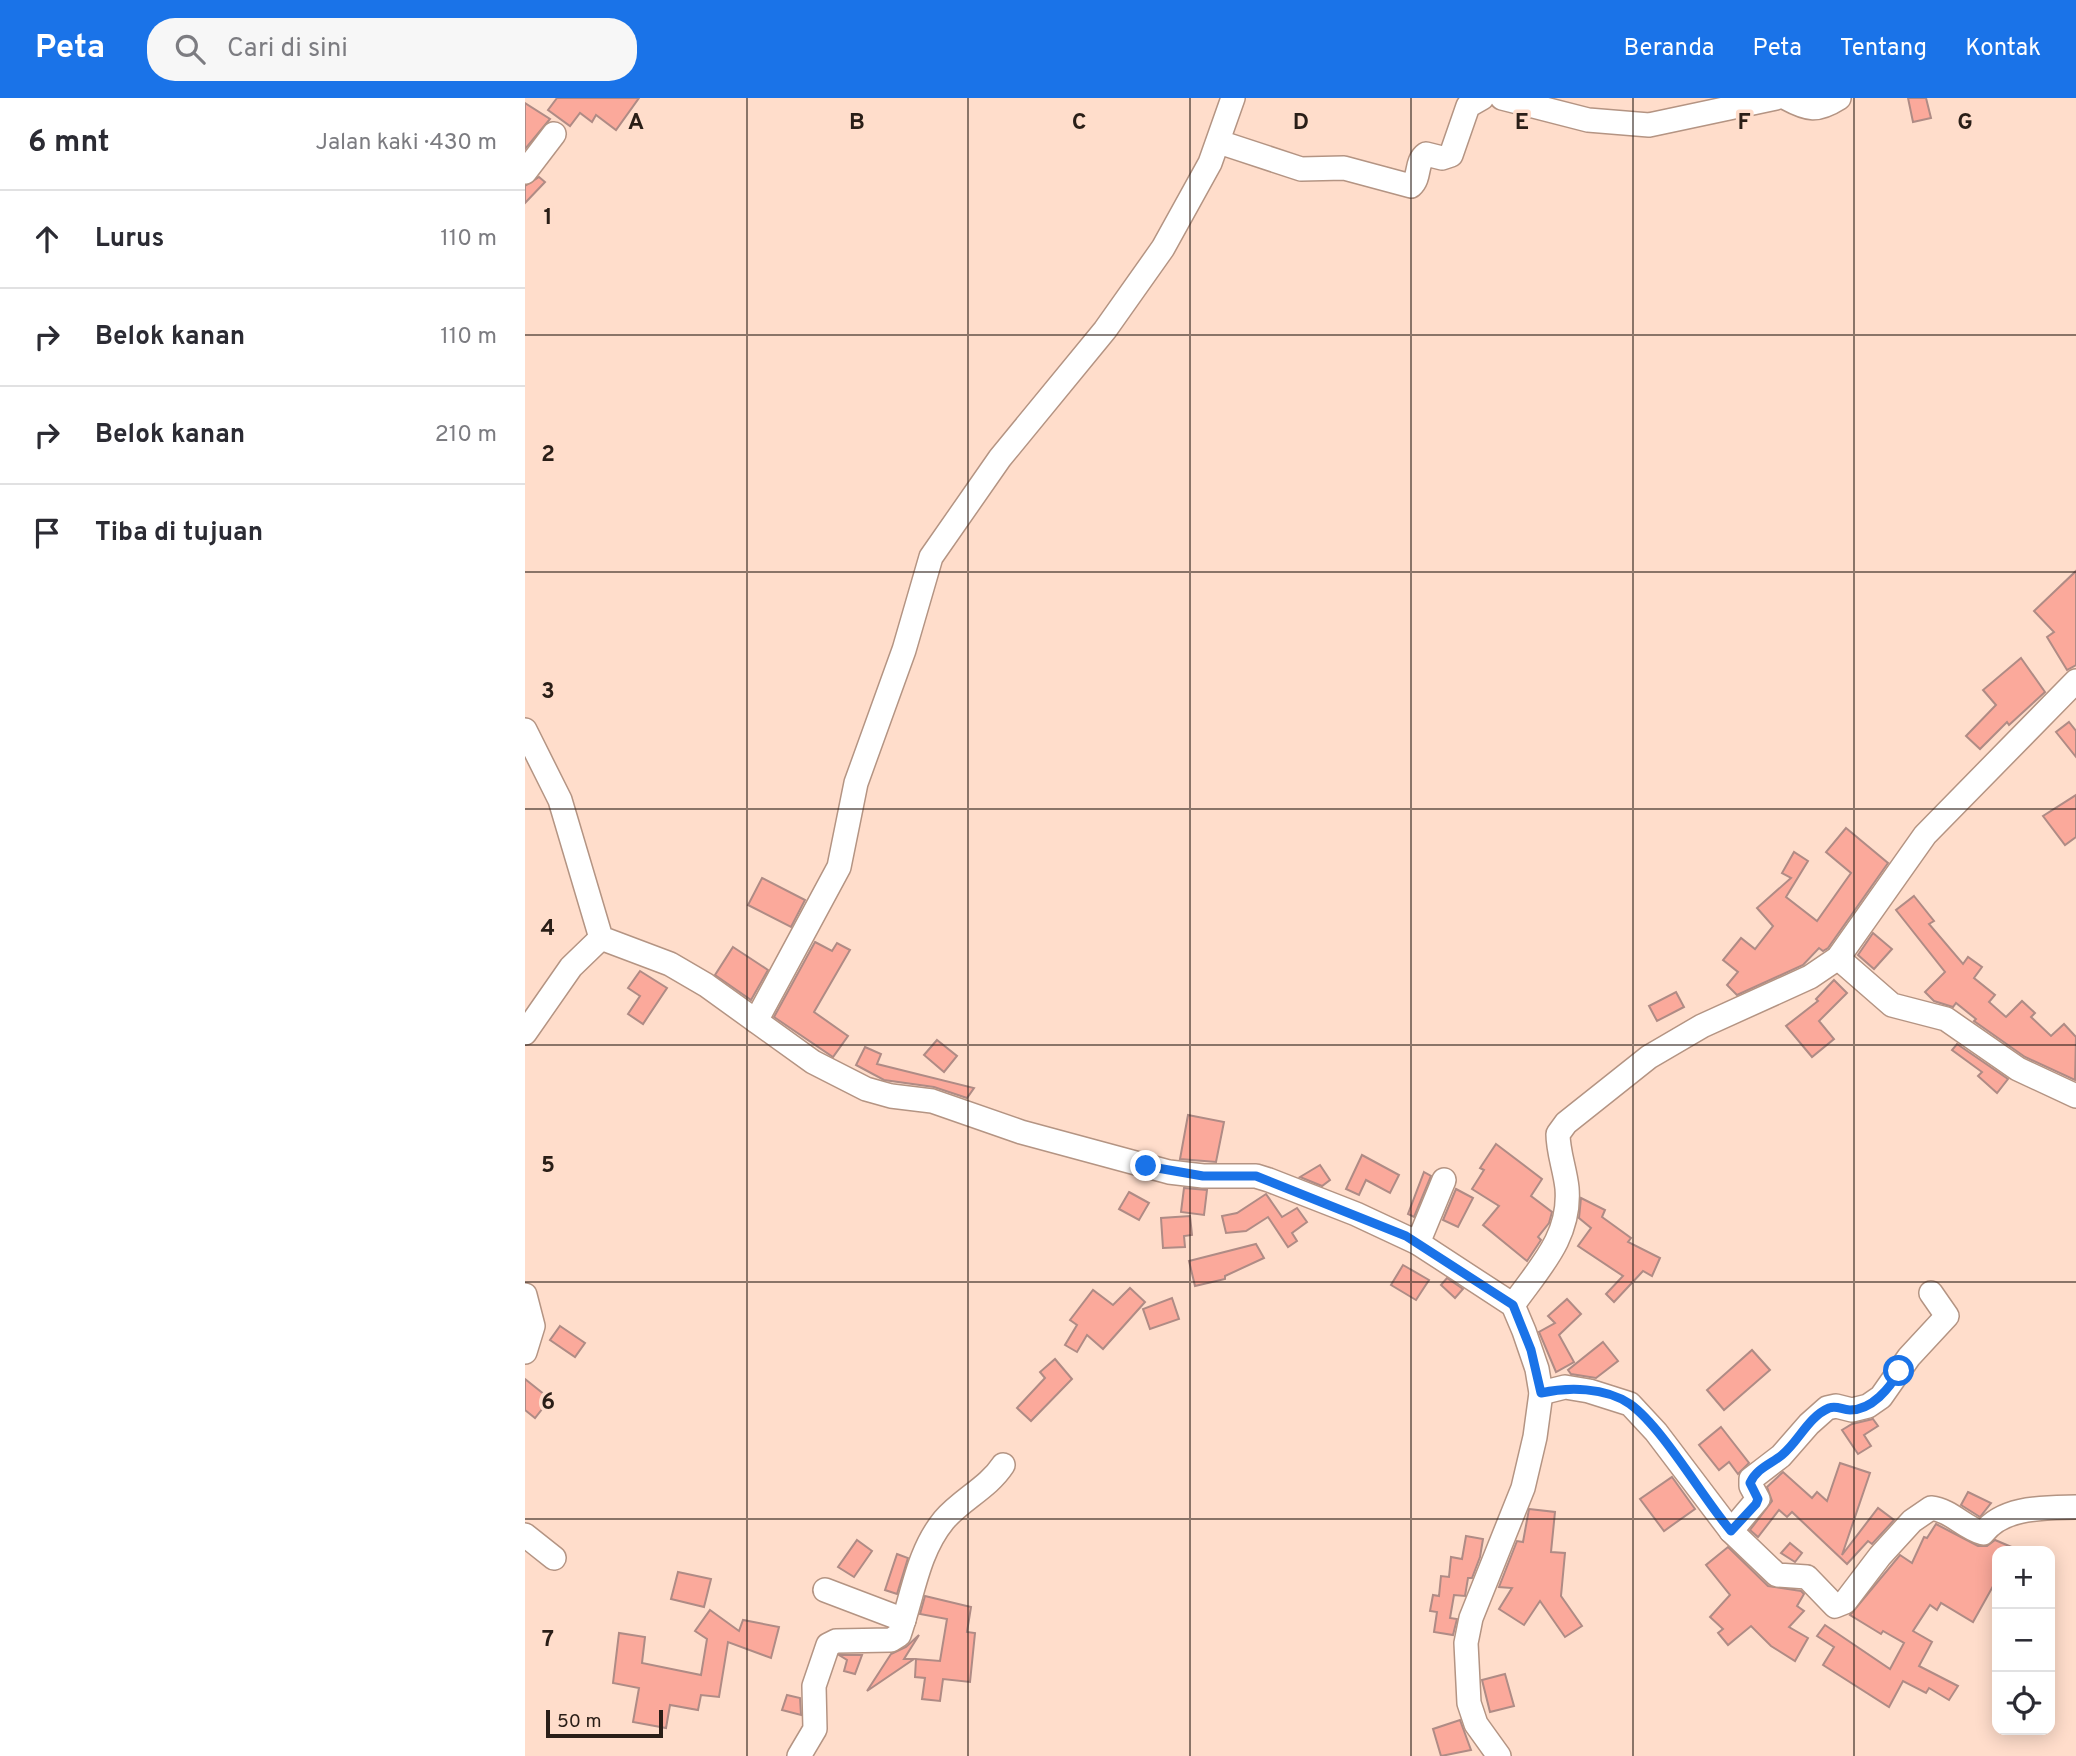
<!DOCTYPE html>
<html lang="id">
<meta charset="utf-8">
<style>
body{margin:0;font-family:Overpass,sans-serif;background:#f7f7f7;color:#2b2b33}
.controls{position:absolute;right:21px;bottom:21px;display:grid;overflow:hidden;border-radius:14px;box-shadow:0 4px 18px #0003}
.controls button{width:63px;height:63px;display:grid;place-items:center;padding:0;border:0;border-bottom:2px solid #e1e1e2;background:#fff;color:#2b2b33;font:35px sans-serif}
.scale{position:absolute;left:21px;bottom:18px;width:117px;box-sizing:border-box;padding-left:7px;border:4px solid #2a1e17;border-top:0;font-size:19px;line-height:24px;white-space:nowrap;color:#2a1e17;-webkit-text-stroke:5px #ffddcb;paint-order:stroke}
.stop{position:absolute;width:21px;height:21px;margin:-16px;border:5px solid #1a73e8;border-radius:50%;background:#fff}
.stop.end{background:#1a73e8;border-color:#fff;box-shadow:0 2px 7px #0008}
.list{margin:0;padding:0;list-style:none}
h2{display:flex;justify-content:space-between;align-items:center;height:91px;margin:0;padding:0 28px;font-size:30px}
h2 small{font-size:23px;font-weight:400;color:#7c7c81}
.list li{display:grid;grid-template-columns:46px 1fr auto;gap:21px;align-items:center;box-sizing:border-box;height:98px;padding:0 28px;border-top:2px solid #e1e1e2}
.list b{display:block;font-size:26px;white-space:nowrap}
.list em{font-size:23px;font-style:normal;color:#7c7c81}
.icon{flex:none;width:38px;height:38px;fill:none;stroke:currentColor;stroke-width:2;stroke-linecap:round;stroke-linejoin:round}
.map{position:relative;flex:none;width:1551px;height:1658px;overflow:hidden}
header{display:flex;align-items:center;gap:42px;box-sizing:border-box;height:98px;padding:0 35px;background:#1a73e8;color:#fff}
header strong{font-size:33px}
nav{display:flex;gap:38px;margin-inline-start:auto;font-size:24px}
.search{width:490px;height:63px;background:#f7f7f7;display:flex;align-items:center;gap:18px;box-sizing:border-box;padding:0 24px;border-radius:28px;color:#7c7c81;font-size:26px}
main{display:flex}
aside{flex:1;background:#fff}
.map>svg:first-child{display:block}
</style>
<header>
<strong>Peta</strong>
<div class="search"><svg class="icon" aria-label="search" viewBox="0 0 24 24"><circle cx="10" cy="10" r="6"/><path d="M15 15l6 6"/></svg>Cari di sini</div>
<nav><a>Beranda</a><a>Peta</a><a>Tentang</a><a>Kontak</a></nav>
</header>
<main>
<aside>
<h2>6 mnt<small>Jalan kaki · 430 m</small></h2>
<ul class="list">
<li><svg class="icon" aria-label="ahead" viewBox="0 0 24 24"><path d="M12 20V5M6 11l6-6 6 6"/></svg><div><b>Lurus</b></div><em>110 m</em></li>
<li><svg class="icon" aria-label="right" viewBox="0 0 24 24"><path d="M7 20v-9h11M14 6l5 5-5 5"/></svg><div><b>Belok kanan</b></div><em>110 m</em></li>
<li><svg class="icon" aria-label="right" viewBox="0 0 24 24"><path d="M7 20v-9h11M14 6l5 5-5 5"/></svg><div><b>Belok kanan</b></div><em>210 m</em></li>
<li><svg class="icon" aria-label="arrive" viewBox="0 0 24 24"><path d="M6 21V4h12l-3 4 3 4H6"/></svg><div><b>Tiba di tujuan</b></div></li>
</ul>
</aside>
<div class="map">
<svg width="1551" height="1658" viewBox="0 0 1551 1658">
<rect width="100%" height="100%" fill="#ffddcb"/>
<g fill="#fba99b" stroke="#af8b85" stroke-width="2">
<polygon points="32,0 114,0 91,32 71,17 67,24 55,15 45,28 23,12"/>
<polygon points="1383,0 1401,0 1406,20 1388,24"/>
<polygon points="0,5 25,21 0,51"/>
<polygon points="14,79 20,84 0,105 0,88"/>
<polygon points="1551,473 1551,567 1542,572 1522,539 1529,534 1509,513"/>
<polygon points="1496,560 1520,594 1484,627 1482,624 1455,651 1441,638 1471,607 1458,592"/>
<polygon points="1544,624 1551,633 1551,659 1531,634"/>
<polygon points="1551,697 1551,739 1540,747 1518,718"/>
<polygon points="1321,730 1363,765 1303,850 1298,853 1294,850 1278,867 1212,897 1202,887 1213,874 1198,862 1216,840 1230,851 1248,828 1232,810 1266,780 1257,775 1269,754 1283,763 1261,799 1292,823 1326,775 1301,754"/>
<polygon points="237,780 280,802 266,829 223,807"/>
<polygon points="1389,798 1409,823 1404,826 1438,866 1443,859 1457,869 1449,880 1470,897 1464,904 1481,919 1497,903 1510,915 1506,919 1526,938 1539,926 1551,939 1550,982 1500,959 1449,923 1451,921 1431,905 1428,909 1409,903 1400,894 1420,874 1371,812"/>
<polygon points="1348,835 1367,851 1349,871 1333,857"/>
<polygon points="290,844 307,853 312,845 325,852 289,914 323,938 308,959 249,919"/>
<polygon points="208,849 243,872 226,902 190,877"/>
<polygon points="115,873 142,890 118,926 103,916 115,898 103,890"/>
<polygon points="1309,882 1322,895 1294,923 1309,941 1287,959 1261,928 1293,903 1291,901"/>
<polygon points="1151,894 1159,909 1132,923 1124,908"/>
<polygon points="412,942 432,958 419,974 399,957"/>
<polygon points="1432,946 1483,981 1472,995 1453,978 1457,974 1427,952"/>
<polygon points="340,949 356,956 352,966 449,990 442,1000 409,989 359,982 331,967"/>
<polygon points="663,1017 699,1024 691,1064 655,1061"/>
<polygon points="971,1046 1017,1081 1006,1098 1027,1114 1024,1125 1013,1139 1016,1142 1002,1163 958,1127 974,1108 947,1091 959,1072 955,1070"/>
<polygon points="837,1057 874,1077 865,1095 841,1082 834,1097 821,1091"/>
<polygon points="795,1067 805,1082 797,1088 775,1079"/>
<polygon points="899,1074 906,1078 889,1119 883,1116"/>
<polygon points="659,1090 682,1092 679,1117 656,1114"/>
<polygon points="931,1091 948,1100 933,1129 918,1122"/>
<polygon points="604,1094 624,1105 614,1122 594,1111"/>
<polygon points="741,1096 757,1119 772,1110 782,1124 767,1135 772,1143 763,1149 743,1119 721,1133 701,1135 697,1118 712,1115"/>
<polygon points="1056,1100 1080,1112 1077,1119 1106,1140 1103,1144 1135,1160 1127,1178 1118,1173 1089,1204 1081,1196 1098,1178 1053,1148 1066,1130 1054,1120"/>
<polygon points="665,1118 667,1137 659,1138 660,1149 638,1150 636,1120"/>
<polygon points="731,1146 739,1160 700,1178 700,1181 670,1188 664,1163"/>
<polygon points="878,1167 904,1182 891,1202 866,1187"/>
<polygon points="922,1180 938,1191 930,1200 916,1187"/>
<polygon points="605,1190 620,1204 578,1251 562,1237 552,1254 540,1247 552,1227 545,1222 568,1192 588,1207"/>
<polygon points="647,1200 654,1221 625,1231 618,1211"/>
<polygon points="1042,1201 1056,1216 1034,1237 1049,1264 1031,1274 1014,1234 1030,1225 1023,1218"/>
<polygon points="35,1228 60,1245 50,1259 25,1242"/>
<polygon points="1078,1244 1093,1263 1071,1280 1046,1276 1043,1272"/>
<polygon points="1227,1252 1245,1272 1199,1312 1182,1292"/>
<polygon points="530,1261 547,1281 506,1323 492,1310 520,1280 515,1274"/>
<polygon points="0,1281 25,1301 10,1320 0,1312"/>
<polygon points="1348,1321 1353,1328 1339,1337 1346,1348 1333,1356 1317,1332 1327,1326"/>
<polygon points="1196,1329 1224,1365 1213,1376 1204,1364 1194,1372 1174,1347"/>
<polygon points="1315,1365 1345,1375 1317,1457 1353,1410 1369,1422 1347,1446 1343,1443 1322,1466 1267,1414 1262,1419 1254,1412 1233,1439 1225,1432 1247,1403 1242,1389 1258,1374 1287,1400 1292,1394 1302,1403"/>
<polygon points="1147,1379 1170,1411 1139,1433 1115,1401"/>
<polygon points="1443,1394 1466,1405 1455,1419 1436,1407"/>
<polygon points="1004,1411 1030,1414 1026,1454 1040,1455 1036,1498 1057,1528 1040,1539 1015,1503 999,1527 974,1511 987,1490 974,1489 992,1443 998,1444"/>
<polygon points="1411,1426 1453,1448 1462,1448 1470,1442 1496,1453 1472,1453 1472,1481 1448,1524 1416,1505 1412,1512 1405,1507 1388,1533 1407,1544 1394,1568 1433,1588 1424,1602 1404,1590 1401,1595 1378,1583 1364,1609 1298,1567 1309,1549 1292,1538 1300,1527 1365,1571 1379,1545 1358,1533 1356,1536 1325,1517 1375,1457 1387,1465 1399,1439 1402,1440"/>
<polygon points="941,1438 958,1441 955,1459 947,1480 943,1480 940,1498 929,1497 925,1520 932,1521 928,1537 909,1534 912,1514 905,1513 908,1497 914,1498 916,1478 924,1479 926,1459 937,1461"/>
<polygon points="332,1442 347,1453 329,1479 313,1469"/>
<polygon points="1265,1445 1277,1455 1270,1464 1256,1455"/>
<polygon points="1203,1449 1243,1488 1276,1493 1279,1496 1272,1508 1279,1513 1264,1529 1283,1540 1270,1563 1246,1548 1226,1528 1203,1547 1193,1535 1198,1531 1185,1519 1205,1497 1181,1467"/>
<polygon points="372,1456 383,1460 372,1496 360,1492"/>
<polygon points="153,1474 186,1481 179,1509 146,1501"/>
<polygon points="400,1498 446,1509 442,1534 450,1535 445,1584 418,1581 415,1603 397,1601 400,1580 390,1579 391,1561 415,1563 422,1521 395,1516"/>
<polygon points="185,1512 214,1533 218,1522 254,1529 246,1560 203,1544 194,1599 176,1597 173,1612 145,1607 141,1630 108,1624 114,1590 88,1585 94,1535 120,1539 117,1565 176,1577 182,1541 170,1533"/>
<polygon points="394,1537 379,1561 389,1561 342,1593 366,1556 381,1549"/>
<polygon points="314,1557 337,1557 330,1576 319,1573 322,1562"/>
<polygon points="980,1576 989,1608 965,1614 957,1582"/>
<polygon points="262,1597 275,1600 276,1617 257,1612"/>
<polygon points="935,1622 946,1652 916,1658 908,1631"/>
</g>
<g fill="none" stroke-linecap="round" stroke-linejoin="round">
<defs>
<g id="minor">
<polyline points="977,0 1063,22 1124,27 1251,0"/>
<path d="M 1261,0 C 1283,12 1292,14 1314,0"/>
<path d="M 694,44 L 776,71 L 819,70 L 886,88 C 896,79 890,64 901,56 L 917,60 L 926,57 L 943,8 L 957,0"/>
<polyline points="0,74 29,36"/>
<polyline points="0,632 35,702 76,840 145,866 181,887 288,964 341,991 366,998 407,1003 496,1034 644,1074 678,1078 731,1078 744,1082 831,1116 893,1145 988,1207 999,1233 1012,1271 1016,1295 1010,1339 998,1390 946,1520 941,1545 944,1605 951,1626 974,1658"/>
<polyline points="1313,860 1367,907 1421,921 1493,971 1551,998"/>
<polyline points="231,923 314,769 331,685 379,552 406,459 475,360 580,232 638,150 685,65 708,0"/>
<polyline points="0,935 46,869 76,840"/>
<polyline points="893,1145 919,1082"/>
<polyline points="0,1197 8,1228 0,1254"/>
<path d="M 988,1207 C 1014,1170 1046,1139 1042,1090 C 1040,1071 1033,1054 1033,1036 L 1041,1025 L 1124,959 L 1177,928 L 1285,879 L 1313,860 L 1400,737 L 1551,583"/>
<path d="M 1016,1295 L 1040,1289 L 1064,1293 L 1105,1306 L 1131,1334 L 1206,1433 L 1252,1477 L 1282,1479 L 1310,1508 L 1320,1504 L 1355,1458 L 1387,1423 L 1406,1410 C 1426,1412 1439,1430 1458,1435 C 1479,1408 1520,1410 1551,1409"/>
<polyline points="1206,1433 1233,1401 1226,1388 1226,1381 1256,1358 1284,1326 1302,1310 1311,1308 1327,1312 1343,1308 1356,1299 1384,1259 1422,1218 1406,1195"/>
<polyline points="0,1437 29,1460"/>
<polyline points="300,1492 379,1522"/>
<path d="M 274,1658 L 290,1631 L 289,1588 L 303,1547 L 311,1543 L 366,1542 L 374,1537 C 388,1498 392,1455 419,1422 C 437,1401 463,1390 478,1367"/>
</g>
</defs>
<use href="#minor" stroke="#b49483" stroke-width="26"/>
<use href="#minor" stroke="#fff" stroke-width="23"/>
</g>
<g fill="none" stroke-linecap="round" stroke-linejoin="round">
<path stroke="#1a73e8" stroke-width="9" d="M 621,1068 L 678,1078 L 731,1078 L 881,1138 L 988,1207 L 1006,1252 L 1016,1295 C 1043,1289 1080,1289 1105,1306 C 1138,1330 1177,1399 1206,1433 L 1231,1406 L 1233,1401 L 1225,1385 C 1232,1370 1246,1366 1257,1357 C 1274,1343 1283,1319 1304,1310 C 1312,1307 1317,1312 1325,1312 C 1347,1312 1365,1290 1374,1273"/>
</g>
<path fill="none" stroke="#2a1e17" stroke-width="2" stroke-opacity="0.55" d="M 222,0 L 222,1658M 443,0 L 443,1658M 665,0 L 665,1658M 886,0 L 886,1658M 1108,0 L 1108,1658M 1329,0 L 1329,1658M 0,237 L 1551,237M 0,474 L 1551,474M 0,711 L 1551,711M 0,947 L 1551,947M 0,1184 L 1551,1184M 0,1421 L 1551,1421"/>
<g font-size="23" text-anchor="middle" font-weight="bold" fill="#2a1e17" stroke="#ffddcb" stroke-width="7" stroke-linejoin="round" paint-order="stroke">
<text x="111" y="31">A</text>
<text x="332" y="31">B</text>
<text x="554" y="31">C</text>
<text x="776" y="31">D</text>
<text x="997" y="31">E</text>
<text x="1219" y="31">F</text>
<text x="1440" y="31">G</text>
<text x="23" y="126">1</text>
<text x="23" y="363">2</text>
<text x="23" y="600">3</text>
<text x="23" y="837">4</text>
<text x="23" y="1074">5</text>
<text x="23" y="1311">6</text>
<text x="23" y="1548">7</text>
</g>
</svg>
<div class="controls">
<button>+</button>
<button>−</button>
<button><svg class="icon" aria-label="locate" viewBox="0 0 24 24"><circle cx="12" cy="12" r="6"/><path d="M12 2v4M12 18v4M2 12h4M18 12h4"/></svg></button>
</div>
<div class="scale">50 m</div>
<div class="stop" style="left:1374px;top:1273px"></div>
<div class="stop end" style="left:621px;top:1068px"></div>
</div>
</main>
